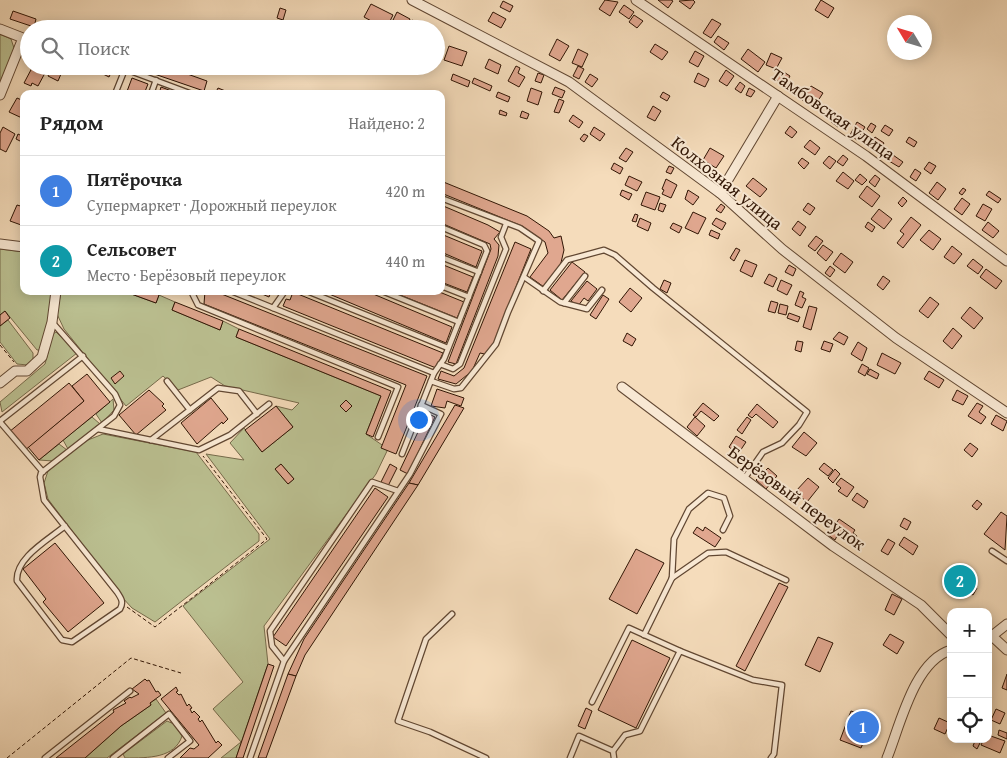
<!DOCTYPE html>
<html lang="ru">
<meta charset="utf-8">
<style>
body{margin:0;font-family:"Gentium Book Plus",serif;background:#f2f2f2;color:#222}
.controls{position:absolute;right:15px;bottom:15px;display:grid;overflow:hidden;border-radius:10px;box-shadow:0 2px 12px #0003}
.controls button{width:45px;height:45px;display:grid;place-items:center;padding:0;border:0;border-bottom:1px solid #e0e0e0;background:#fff;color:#222;font:25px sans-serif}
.compass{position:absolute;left:887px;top:15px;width:45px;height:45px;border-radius:50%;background:#fff;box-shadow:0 2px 12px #0003;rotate:308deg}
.you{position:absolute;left:418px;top:419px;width:18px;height:18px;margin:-12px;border:4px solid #fff;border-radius:50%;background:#1a73e8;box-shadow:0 0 0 8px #1a73e833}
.badge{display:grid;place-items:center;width:32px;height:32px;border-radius:50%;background:#8f2418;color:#fff;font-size:16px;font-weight:700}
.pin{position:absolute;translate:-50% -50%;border:2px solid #fff;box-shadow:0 1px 5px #0006}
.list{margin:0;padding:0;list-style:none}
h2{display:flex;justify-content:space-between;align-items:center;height:65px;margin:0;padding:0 20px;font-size:21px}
h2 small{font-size:16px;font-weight:400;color:#767676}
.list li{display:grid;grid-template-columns:32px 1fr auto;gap:15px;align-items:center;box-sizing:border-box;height:70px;padding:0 20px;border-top:1px solid #e0e0e0}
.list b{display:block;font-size:19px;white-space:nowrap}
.list p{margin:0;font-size:16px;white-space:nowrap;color:#767676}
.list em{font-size:16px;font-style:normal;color:#767676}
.icon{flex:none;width:28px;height:28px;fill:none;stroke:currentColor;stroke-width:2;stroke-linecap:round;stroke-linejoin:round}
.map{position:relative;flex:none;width:1007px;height:758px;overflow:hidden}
.search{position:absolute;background:#fff;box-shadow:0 2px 12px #0003;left:20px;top:20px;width:425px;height:55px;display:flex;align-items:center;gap:12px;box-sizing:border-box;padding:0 18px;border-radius:28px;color:#767676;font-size:19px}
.panel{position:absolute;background:#fff;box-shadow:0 2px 12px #0003;left:20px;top:90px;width:425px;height:205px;border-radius:10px}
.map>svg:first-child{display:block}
</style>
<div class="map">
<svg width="1007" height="758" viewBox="0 0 1007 758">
<rect width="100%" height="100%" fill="#f5dcbb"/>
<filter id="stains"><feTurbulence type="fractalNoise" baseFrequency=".004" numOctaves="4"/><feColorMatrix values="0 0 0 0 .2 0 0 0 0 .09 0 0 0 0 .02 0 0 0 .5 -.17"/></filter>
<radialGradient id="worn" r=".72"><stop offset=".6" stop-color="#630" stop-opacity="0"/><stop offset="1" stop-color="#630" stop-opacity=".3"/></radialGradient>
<g fill="#bbc091" stroke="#766a4a" fill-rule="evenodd">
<polygon points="0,34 11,39 14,48 12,58 0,87"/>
<polygon points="0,249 24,252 24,291 53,291 45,338 40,350 37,350 5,311 0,315"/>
<path d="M 61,291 L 123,291 L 156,303 L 159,295 L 175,302 L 172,310 L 220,330 L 223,321 L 239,329 L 236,337 L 381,396 L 366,434 L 388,449 L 376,474 L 264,626 L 268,664 L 236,758 L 221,758 L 241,742 L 213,709 L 243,682 L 183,606 L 270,539 L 206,454 L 244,460 L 230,443 L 244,428 L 262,452 L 293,427 L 276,406 L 292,410 L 299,403 L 225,386 L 211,377 L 178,390 L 163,376 L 126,406 L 64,329 L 57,314 ZM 281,464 L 294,479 L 288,484 L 275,469 Z"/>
<polygon points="8,320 33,353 33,360 28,365 17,364 0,342 0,326"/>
<polygon points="56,332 77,353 2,412 0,402 45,364 53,334"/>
<polygon points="113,399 114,410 102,423 96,414"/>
<polygon points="92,417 100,424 68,449 63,440"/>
<polygon points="103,434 196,452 259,534 259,541 155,622 132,608 121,596 48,499 44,483 48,471 83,442"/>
<polygon points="59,444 67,450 53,461 39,460"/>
<polygon points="156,699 166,713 107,758 85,758 121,726 151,705 150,703"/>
<path d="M 167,721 L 174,724 L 182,736 C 175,758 149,758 125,758 L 123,754 Z"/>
</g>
<g fill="#e0a78f" stroke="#301504">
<polygon points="605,0 618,2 610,16 599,9"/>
<polygon points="658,0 671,0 673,1 668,8"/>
<polygon points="693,0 695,2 690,9 679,1"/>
<polygon points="821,0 834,8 828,18 815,10"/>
<polygon points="503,1 513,6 510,12 500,7"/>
<polygon points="371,4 393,15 386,29 364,17"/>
<polygon points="624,5 634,12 629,19 619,12"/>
<polygon points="280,8 286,10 283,20 277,18"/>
<polygon points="13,11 36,19 34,27 10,19"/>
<polygon points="397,12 410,19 406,27 393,20"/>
<polygon points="493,12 506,19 501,28 488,21"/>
<polygon points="634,15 643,21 637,28 629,22"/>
<polygon points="712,19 721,24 711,38 703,33"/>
<polygon points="412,20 421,25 419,29 407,29"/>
<polygon points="718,36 729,43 724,50 714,42"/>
<polygon points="557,39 569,46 560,61 549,55"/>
<polygon points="655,44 668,52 662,60 650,52"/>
<polygon points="449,46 467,52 462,66 444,60"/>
<polygon points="578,49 588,54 582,67 572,63"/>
<polygon points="748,49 765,62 758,72 741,59"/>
<polygon points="695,51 704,56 698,67 689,62"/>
<polygon points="771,53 782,58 776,69 766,65"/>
<polygon points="489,59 501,65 498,74 485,68"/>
<polygon points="33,66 45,73 38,86 32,83 31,86 24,83"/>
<polygon points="95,66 114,66 109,77 99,72 100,69"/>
<polygon points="131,66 165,66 207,81 204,91"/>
<polygon points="516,66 520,68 518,73 525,77 519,87 508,81"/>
<polygon points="578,66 584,69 579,79 573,76"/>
<polygon points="52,67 61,74 58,81 48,76"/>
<polygon points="779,69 790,76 785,85 773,78"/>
<polygon points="726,70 734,76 727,86 719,81"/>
<polygon points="538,73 544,75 541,83 535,81"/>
<polygon points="698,73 709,79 705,87 694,82"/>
<polygon points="453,74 470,81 468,87 451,80"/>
<polygon points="590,74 598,79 592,87 585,82"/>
<polygon points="132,78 148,84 144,94 126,94"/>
<polygon points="474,78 492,86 490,91 472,83"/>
<polygon points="740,82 745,86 741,93 735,89"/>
<polygon points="811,86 823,93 814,107 802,100"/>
<polygon points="161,87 177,93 177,94 159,94"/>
<polygon points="555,87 565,91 562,98 552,94"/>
<polygon points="218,88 233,94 215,94"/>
<polygon points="531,88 542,92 538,105 527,101"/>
<polygon points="749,88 755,91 751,97 746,95"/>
<polygon points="498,92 510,97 508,102 496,97"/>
<polygon points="663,92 670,96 667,101 660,97"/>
<polygon points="17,98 24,101 22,118 9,112"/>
<polygon points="559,99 564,101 559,113 554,112"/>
<polygon points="653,106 661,111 655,121 647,117"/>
<polygon points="500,110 507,113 506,116 499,114"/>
<polygon points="522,111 529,114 527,119 520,117"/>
<polygon points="836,114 843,118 838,127 831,122"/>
<polygon points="573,115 583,122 579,128 569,121"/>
<polygon points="857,122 865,127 857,140 850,135"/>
<polygon points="871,123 876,126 872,133 867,129"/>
<polygon points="885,125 893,130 889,136 881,131"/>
<polygon points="790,126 797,132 792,138 785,133"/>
<polygon points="3,127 15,134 6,152 0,149 0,133"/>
<polygon points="594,127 605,134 600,141 590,134"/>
<polygon points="18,134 24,137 24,143 16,139"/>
<polygon points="584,134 588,136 584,142 580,139"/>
<polygon points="875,137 884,143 878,153 869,147"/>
<polygon points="909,137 917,142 914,147 906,142"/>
<polygon points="810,140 820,148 815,155 804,147"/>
<polygon points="626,148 633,152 626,162 619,158"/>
<polygon points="710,148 724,156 716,168 703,160"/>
<polygon points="843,155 848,159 843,166 837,162"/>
<polygon points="893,155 903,162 899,167 889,161"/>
<polygon points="829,156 836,161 830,169 823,163"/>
<polygon points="802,158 809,163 804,169 798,163"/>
<polygon points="929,162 936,166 931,174 924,169"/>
<polygon points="614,163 623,168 620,174 611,169"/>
<polygon points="669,166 674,168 671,174 666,172"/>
<polygon points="915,169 921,173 916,181 910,177"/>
<polygon points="843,172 854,181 848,189 836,181"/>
<polygon points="860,174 867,180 862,185 855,180"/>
<polygon points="875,175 880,179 875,187 869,182"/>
<polygon points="629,176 642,182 637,191 625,185"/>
<polygon points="753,178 767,189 760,197 746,186"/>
<polygon points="666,179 677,185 671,198 662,194 664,190 662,189"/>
<polygon points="441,181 527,216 549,231 554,238 561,236 564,250 560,267 544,287 530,277 548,253 545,242 522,226 441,193"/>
<polygon points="937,182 946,189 938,200 929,193"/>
<polygon points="867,186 880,196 872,207 859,197"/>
<polygon points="963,188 966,190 962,195 959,193"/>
<polygon points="622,190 632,194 629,200 620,195"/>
<polygon points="688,190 699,197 693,205 685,199"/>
<polygon points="989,191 1001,199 998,203 986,195"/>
<polygon points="646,192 660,197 655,210 641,205"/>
<polygon points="903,197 907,201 902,207 898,203"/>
<polygon points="962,198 970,204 962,215 954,209"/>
<polygon points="660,203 666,205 663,212 658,210"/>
<polygon points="808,203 815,208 810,215 803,210"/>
<polygon points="721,204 725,207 721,213 716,210"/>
<polygon points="983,204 992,209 985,221 976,216"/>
<polygon points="17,205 24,207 24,226 10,221"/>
<polygon points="441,205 488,225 500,232 494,239 499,245 498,256 456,364 448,362 491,249 490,244 441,223"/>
<polygon points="879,209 892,219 884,229 871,219"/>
<polygon points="693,212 706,218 698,234 685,228"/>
<polygon points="635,214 638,215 636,222 632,221"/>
<polygon points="911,217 921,225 903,248 897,243 904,234 900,231"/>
<polygon points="640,218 651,223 648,231 637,226"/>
<polygon points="716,218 726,223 722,230 712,224"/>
<polygon points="798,221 806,227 800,236 792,229"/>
<polygon points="868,222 875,227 872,232 865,227"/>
<polygon points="988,222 999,231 993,238 982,230"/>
<polygon points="673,223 682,227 679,233 670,228"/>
<polygon points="711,230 720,234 718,239 709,235"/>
<polygon points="929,230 941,239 933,250 920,240"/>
<polygon points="441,234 482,251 476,267 441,252"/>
<polygon points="816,236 823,241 815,251 808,246"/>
<polygon points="515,242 531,249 489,355 480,353 472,371 456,384 438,379 441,371 454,376 464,368"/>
<polygon points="823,245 833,252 826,261 817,253"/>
<polygon points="952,246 962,254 954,264 944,257"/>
<polygon points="736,248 740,250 734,261 730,258"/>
<polygon points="841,253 853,262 845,273 833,264"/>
<polygon points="973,259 983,267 978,274 967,266"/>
<polygon points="745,260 757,265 752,277 740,271"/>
<polygon points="572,262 585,272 562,300 550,290"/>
<polygon points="441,264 473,277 467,292 441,282"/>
<polygon points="789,265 796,269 793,276 785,272"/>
<polygon points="830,266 835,270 830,277 825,273"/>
<polygon points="986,269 1002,281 996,289 980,277"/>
<polygon points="769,274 777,278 773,287 764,283"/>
<polygon points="883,276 890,281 883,290 877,285"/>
<polygon points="664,280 671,283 667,293 660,289"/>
<polygon points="781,280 792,285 787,295 777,290"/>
<polygon points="587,281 597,289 588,301 584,298 578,306 571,301"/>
<polygon points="630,288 642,298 631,312 619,302"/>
<polygon points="123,291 150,291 159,295 156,303"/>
<polygon points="205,291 214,291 427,376 396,454 381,448 406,385 204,304"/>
<polygon points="255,291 280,291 279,295 271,292 269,297"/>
<polygon points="322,291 366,291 452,327 446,343"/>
<polygon points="390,291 437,291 464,302 457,318"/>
<polygon points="800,291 804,293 802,297 806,299 802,308 795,305"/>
<polygon points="293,292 443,353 436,368 283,306 286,299 290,300"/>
<polygon points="603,295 609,299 596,319 590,315"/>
<polygon points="930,297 939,304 928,318 919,311"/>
<polygon points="771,301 778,303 775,313 768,311"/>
<polygon points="175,302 223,321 220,330 172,310"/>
<polygon points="780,304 788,306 786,315 778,313"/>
<polygon points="809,306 817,308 811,330 803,327"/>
<polygon points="970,307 983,318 974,329 961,318"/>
<polygon points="5,311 10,318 0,326 0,315"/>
<polygon points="789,313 800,317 798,322 787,318"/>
<polygon points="953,328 962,336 952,349 943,341"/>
<polygon points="239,329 391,391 373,437 366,434 381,396 236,337"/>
<polygon points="839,332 848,337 844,345 833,339"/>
<polygon points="627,333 636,339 632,346 623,341"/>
<polygon points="797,341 803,342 801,352 795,350"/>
<polygon points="824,341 833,344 830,352 821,349"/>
<polygon points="858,342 867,348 862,361 851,354"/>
<polygon points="882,353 901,363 895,374 877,365"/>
<polygon points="862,364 869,368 865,376 858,372"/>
<polygon points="870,369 879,374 877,379 867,374"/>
<polygon points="120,371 124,376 115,384 111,378"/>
<polygon points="929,371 944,380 939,388 924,379"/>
<polygon points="87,374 110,402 39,460 28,447 84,401 72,386"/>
<polygon points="69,383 84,401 24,451 9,432"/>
<polygon points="437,389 464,398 461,406 447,401 445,408 431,406"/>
<polygon points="149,390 164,404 162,406 166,410 136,435 119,415"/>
<polygon points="957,390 968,396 963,405 952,400"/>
<polygon points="211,398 228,419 223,424 222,422 197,444 181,423"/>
<polygon points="346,400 352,406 346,412 340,406"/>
<polygon points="703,403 719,416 714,421 701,411 696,417 693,415"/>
<polygon points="977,403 983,406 979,412 986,417 981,424 968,416"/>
<polygon points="757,404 778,422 773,428 756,414 752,418 748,415"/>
<polygon points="455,405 464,408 418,485 409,483"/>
<polygon points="276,406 293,427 262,452 245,430"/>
<polygon points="427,413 435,417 408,474 400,470"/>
<polygon points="996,415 1007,421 1003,431 991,424"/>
<polygon points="695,417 705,426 697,436 687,427"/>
<polygon points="747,417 751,420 742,434 737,430"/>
<polygon points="804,432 817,443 806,456 792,447"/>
<polygon points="736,436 746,442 738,454 729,447"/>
<polygon points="970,443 978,449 972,457 964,450"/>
<polygon points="824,463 833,470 828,476 819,469"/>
<polygon points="281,464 294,479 288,484 275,469"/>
<polygon points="390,464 397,468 388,486 381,482"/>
<polygon points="768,468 777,476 766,489 756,480"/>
<polygon points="835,469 840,474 833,483 828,478"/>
<polygon points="808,478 819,487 807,502 795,492"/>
<polygon points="841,478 854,487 847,497 838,491 841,488 836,484"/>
<polygon points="409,483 418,485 305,655 296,676 288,674 304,639"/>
<polygon points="375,488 388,497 286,646 273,637"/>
<polygon points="857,493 868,501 864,508 852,500"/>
<polygon points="977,500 982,504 977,510 972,506"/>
<polygon points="1001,512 1007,516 1005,550 984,534"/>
<polygon points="904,518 911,522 907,530 900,526"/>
<polygon points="839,519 855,530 853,533 857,536 851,544 838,534 835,540 828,535"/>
<polygon points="697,527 703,531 705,527 721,538 715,547 693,533"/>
<polygon points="904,537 918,546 913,555 899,545"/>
<polygon points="888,539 895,543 888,555 881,551"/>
<polygon points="55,543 104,603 68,632 43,602 46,599 23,569"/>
<polygon points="636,549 664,563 637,614 609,599"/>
<polygon points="958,575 977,588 973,595 958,586 956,590 951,586"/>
<polygon points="779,583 788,587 745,671 736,666"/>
<polygon points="892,594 902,599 894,615 885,610"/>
<polygon points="890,634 904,642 897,654 883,645"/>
<polygon points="818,637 833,643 820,672 805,665"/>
<polygon points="632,640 670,658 636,728 598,710"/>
<polygon points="268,664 274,666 243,758 236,758"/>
<polygon points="288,674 296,676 266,758 258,758"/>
<polygon points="1007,674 1007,690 1002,688"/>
<polygon points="145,679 147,681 149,680 156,692 158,691 161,695 150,703 151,705 121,726 85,758 56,758 114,712 113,710 126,703 124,701 130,697 131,698 139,694 132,689"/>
<polygon points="176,687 178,691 176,692 179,695 181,694 187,706 189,704 192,708 190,709 192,713 194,711 200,717 198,719 200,722 202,720 216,743 218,741 222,745 208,758 180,758 190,748 194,749 199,745 161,699"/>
<polygon points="586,708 592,711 585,729 578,726"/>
<polygon points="996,709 1005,713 1000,724 991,720"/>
<polygon points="851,711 873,719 861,748 840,740"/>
<polygon points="939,718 950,723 945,734 934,729"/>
<polygon points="999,730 1007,733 1007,739 998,735"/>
<polygon points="988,735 1005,741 1000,753 981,745 984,739 988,739"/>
<polygon points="975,741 980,743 977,749 973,746"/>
</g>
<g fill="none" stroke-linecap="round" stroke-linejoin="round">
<defs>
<g id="lane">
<polyline points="115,94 125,69 192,94"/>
<polyline points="151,94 156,80"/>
<polyline points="441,257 479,272"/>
<polyline points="524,277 560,302 587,309 602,290"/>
<polyline points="441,286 469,297"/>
<polyline points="191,291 198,305 398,387 378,437"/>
<polyline points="231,291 434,373"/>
<polyline points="307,291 448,348"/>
<polyline points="382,291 459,322"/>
<polyline points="543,291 567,260 604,250 615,255 653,288 807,412 799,425 782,443 763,452 744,479"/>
<polyline points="564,303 585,276"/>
<polyline points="273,308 285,291"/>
<path d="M 52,322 L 115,394 L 120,405 L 114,416 L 41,473 L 40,477 L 44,500 L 117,592 C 121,598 124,602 120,609 L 72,642 L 62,640 L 17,581 C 15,558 48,540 65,526"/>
<polyline points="440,364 453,369 460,364 506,249 501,237 506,224"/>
<polyline points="167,381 190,410"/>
<polyline points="431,381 454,389 461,388 496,344 508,312 539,241 520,228 441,198"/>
<polyline points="0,421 83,356"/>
<polyline points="0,422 43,472"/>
<polyline points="98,429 199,450 230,435 269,404"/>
<polyline points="151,440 218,388 239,391 257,414"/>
<polyline points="402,454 434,373 444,359 487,251 484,245 441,227"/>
<polyline points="992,551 1007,561"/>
<polyline points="672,578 708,553 726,552 786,580"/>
<polyline points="452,614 426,639 398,721 430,732 486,758"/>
<polyline points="644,635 672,578 674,539 689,509 708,493 724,498 730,516 723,530"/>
<polyline points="284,661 272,646 270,631 372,482 398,491"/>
<polyline points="592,702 629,628 680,651"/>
<polyline points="613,751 625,735 640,731 680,651 753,680 782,685 774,754 771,758"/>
<polyline points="45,758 130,691"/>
<polyline points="113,758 169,714 190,741 168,758"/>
<polyline points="250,758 284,661 410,474 441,414 421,405"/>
<polyline points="570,758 579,736 613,751 614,758"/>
</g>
<g id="street">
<polyline points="412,0 569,82 720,193 782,249 896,338 1007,413"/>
<polyline points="636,0 866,156 1007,261"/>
<polyline points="0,29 23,38 0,95"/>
<polyline points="720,193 778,96"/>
<polyline points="0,244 24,247"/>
<polyline points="0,383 15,371 27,371 42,357 52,322 56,291"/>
<polyline points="622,387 833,546 921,605 951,635"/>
<polyline points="993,637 1007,650"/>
<polyline points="988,639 1007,624"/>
<path d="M 887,758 C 900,726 914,661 951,650"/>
</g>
</defs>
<use href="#lane" stroke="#614732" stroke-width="7"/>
<use href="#street" stroke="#614732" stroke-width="11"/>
<g stroke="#301504" stroke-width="1" stroke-dasharray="4 2.5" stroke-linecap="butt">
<polyline points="0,345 14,362"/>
<polyline points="127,607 155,627 267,539 203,456"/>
<polyline points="7,758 131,658 181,673"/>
</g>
<use href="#lane" stroke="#f8e8d3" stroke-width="4.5"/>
<use href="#street" stroke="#f8e8d3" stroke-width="9"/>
</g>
<g text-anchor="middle" stroke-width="4" stroke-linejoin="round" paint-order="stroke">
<g font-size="18" fill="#301504" stroke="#f8e8d3">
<text transform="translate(833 114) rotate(35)" y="6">Тамбовская улица</text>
<text transform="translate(727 183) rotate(39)" y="6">Колхозная улица</text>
<text transform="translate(797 498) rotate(36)" y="6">Берёзовый переулок</text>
</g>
</g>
<rect width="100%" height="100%" filter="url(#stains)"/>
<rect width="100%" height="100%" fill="url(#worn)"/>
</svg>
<div class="controls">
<button>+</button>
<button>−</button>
<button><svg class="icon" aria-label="locate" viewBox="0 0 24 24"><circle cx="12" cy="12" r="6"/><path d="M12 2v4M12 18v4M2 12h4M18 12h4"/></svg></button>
</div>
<svg class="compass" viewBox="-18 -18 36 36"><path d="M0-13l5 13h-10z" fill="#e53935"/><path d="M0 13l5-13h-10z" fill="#767676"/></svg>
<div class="you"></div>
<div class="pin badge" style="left:863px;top:727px;background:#3f7fe0">1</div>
<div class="pin badge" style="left:960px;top:581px;background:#0f9aa8">2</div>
<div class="search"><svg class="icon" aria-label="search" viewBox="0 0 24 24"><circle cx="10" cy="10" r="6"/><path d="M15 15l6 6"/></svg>Поиск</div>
<section class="panel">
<h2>Рядом<small>Найдено: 2</small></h2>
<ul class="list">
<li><span class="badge" style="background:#3f7fe0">1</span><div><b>Пятёрочка</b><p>Супермаркет · Дорожный переулок</p></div><em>420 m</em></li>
<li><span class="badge" style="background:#0f9aa8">2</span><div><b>Сельсовет</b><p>Место · Берёзовый переулок</p></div><em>440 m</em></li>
</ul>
</section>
</div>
